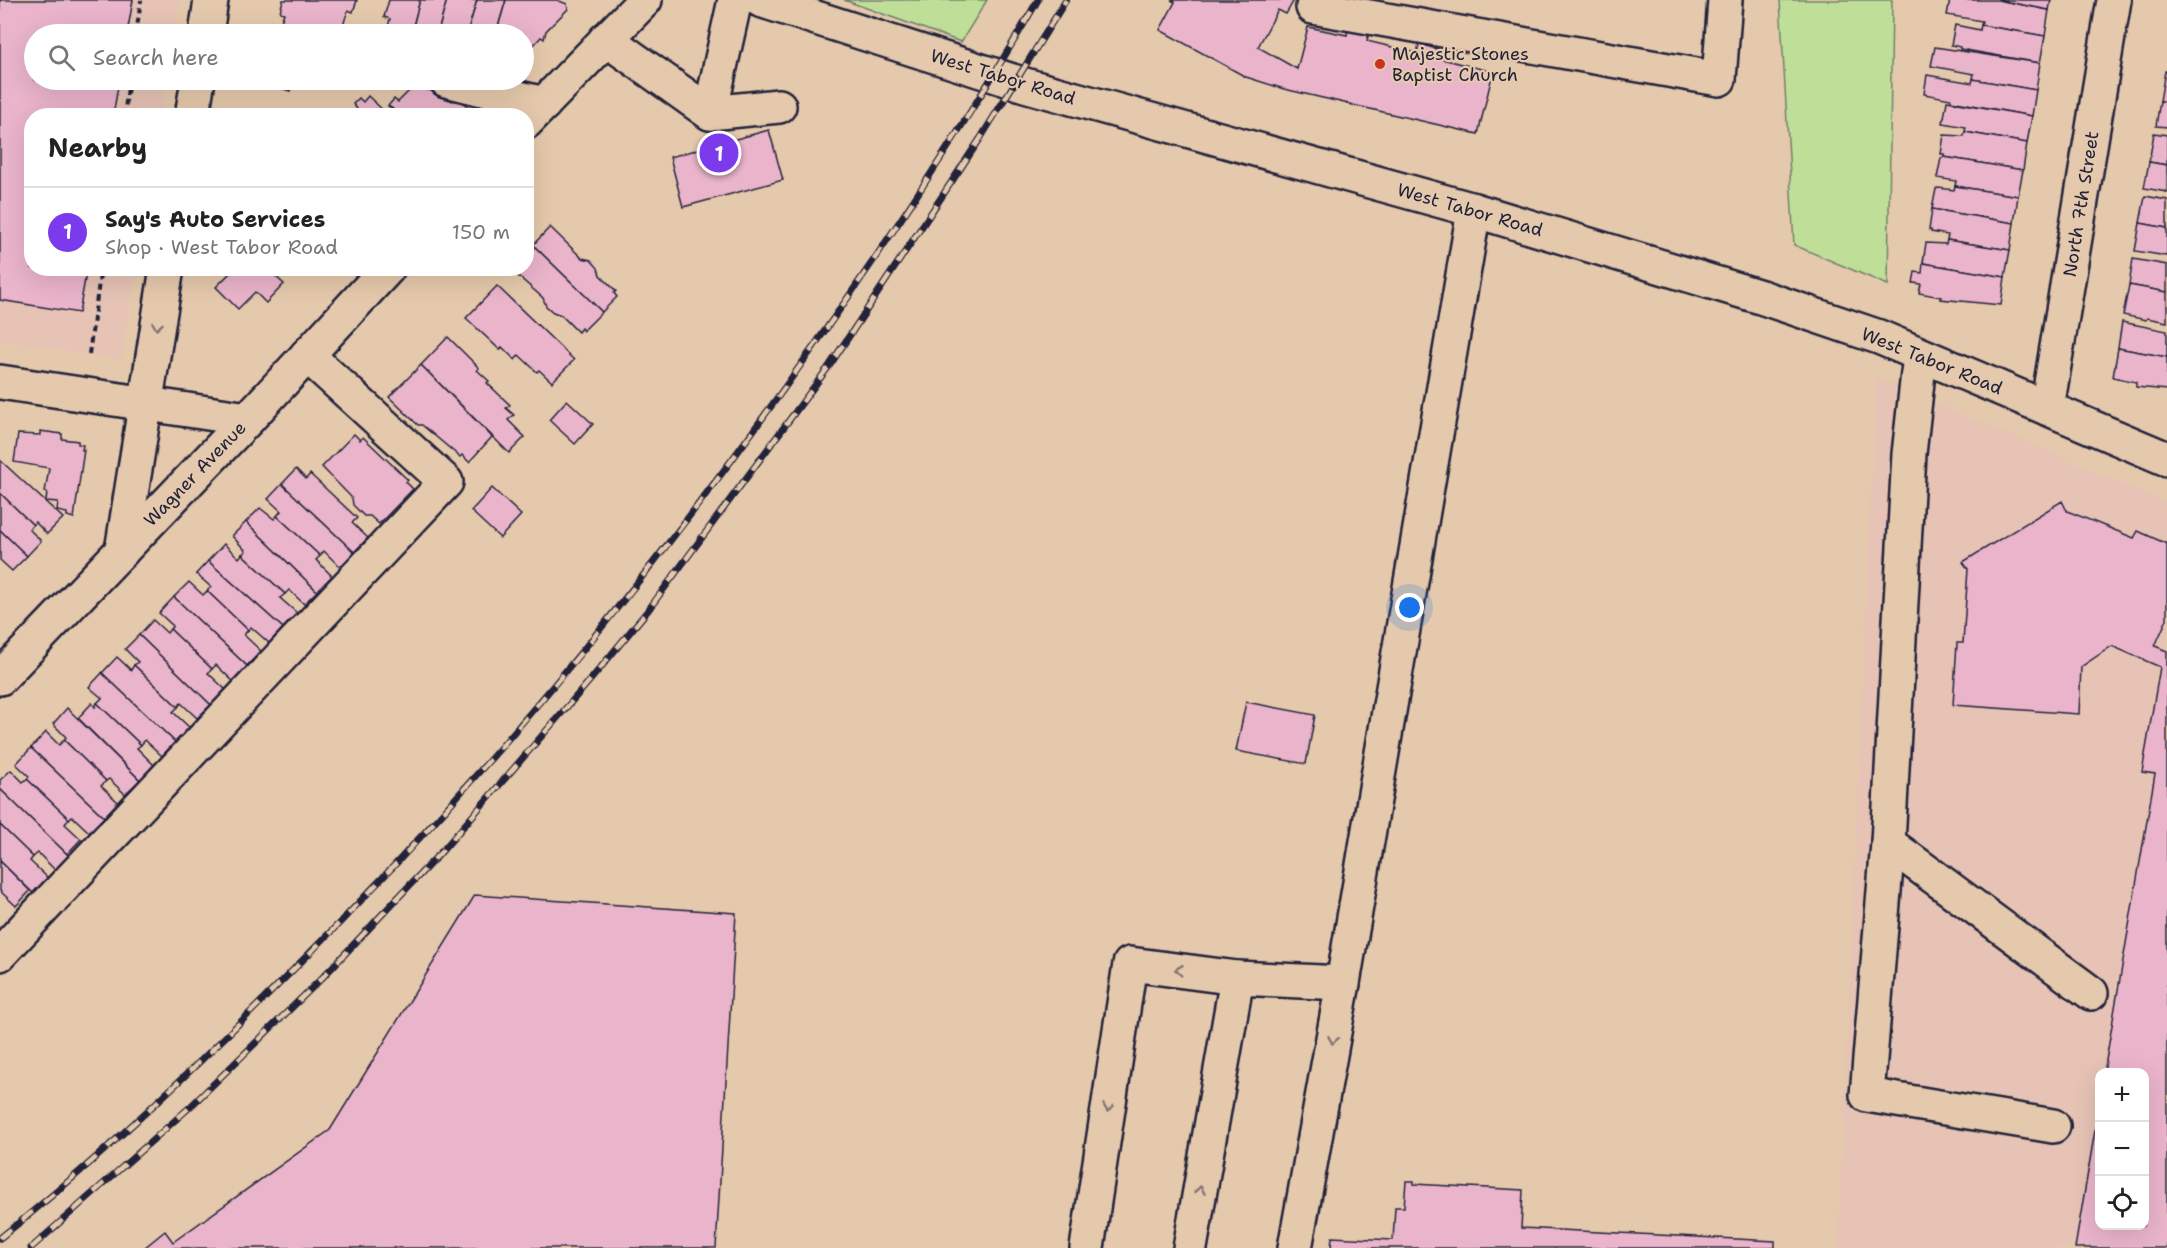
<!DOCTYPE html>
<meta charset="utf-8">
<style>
body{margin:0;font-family:"Shantell Sans",sans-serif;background:#f2f2f2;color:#222}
.controls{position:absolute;right:18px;bottom:18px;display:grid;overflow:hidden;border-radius:12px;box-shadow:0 6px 24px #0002}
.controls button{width:54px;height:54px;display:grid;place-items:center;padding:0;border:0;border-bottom:2px solid #e0e0e0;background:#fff;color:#222;font:30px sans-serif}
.you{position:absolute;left:1410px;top:608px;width:21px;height:21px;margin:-15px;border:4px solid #fff;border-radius:50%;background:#1a73e8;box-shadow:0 0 0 9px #1a73e833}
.badge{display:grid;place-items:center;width:39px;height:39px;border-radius:50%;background:#7c3aed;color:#fff;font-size:20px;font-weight:700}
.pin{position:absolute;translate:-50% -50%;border:3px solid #fff;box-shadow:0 2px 6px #0006}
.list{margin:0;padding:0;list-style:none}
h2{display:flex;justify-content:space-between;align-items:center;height:78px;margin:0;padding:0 24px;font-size:26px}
h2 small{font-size:20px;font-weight:400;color:#767676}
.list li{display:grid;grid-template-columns:39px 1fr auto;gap:18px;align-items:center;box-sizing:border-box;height:90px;padding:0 24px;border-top:2px solid #e0e0e0}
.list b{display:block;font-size:22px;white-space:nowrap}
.list p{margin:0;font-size:20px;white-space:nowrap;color:#767676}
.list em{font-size:20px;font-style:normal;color:#767676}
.icon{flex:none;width:33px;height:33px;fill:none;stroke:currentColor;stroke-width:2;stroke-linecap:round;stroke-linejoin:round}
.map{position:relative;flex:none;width:2167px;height:1248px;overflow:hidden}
.search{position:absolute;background:#fff;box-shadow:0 6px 24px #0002;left:24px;top:24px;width:510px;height:66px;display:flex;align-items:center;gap:15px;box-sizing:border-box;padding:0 21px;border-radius:33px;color:#767676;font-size:22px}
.panel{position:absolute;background:#fff;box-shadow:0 6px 24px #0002;left:24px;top:108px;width:510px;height:168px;border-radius:24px}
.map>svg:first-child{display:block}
</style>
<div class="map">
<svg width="2167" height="1248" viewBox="0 0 2167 1248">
<rect width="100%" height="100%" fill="#e5c9ac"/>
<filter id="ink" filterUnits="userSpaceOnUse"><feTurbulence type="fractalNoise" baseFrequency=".0167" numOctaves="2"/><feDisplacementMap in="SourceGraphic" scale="12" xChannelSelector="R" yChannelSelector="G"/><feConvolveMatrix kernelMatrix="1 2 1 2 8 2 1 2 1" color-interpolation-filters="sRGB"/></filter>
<g filter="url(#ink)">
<g fill="#e6c3b5" fill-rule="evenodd">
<polygon points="0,0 180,0 174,34 34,34 34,80 167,80 161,115 32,116 32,268 136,269 121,360 0,340"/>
<path d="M 1876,377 L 2167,503 L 2167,1248 L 1838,1248 ZM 2100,1072 L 2144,1072 L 2144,1226 L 2100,1226 Z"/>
</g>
<g fill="#bfdf98" stroke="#70806a" stroke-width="1.5">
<polygon points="844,0 987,0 961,42"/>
<polygon points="1780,0 1892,0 1888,285 1794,245"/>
</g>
<g fill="#eab4cb" stroke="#22223b" stroke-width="1.5">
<polygon points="0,0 133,0 127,34 34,34 34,80 119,80 113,116 32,116 32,268 87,268 79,313 0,300"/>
<polygon points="283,0 357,0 353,12 348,10 342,29 338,27 336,34 277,34 284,13 280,12"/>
<polygon points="389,0 420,0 411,34 386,34 390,19 384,17"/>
<polygon points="420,0 447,0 438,32 432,31 431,34 411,34"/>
<polygon points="447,0 477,0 467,34 443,34 438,32"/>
<polygon points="477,0 506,0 496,34 467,34"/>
<polygon points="506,0 557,0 567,4 568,9 546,31 544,39 541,37 530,49 533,53 524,62 524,34 496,34"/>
<polygon points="1171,0 1294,0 1286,14 1278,10 1258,47 1297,69 1308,27 1347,35 1348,27 1369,32 1367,41 1417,53 1419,44 1440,50 1438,58 1493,72 1478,134 1284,89 1246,77 1160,30 1175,2"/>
<polygon points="1950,0 1998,0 2049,10 2045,36 1981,25 1982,21 1947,15"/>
<polygon points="1998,0 2051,0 2049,10"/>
<polygon points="1955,25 1980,30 1981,25 2045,36 2040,63 1960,49 1960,47 1951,45"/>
<polygon points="1935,47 2040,63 2036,90 1973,79 1974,74 1931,66"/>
<polygon points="2165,71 2167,71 2167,102 2160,101"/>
<polygon points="1927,75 1972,83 1973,79 2036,90 2032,116 1951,101 1951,99 1924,94"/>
<polygon points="256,80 294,80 290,91"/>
<polygon points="414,86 443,94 452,101 456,96 470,109 464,116 389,116 387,114 393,109 388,106 394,99 398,102"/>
<polygon points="368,96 387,114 389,116 350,116 357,109 353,104 359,98 363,102"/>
<polygon points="1947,101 2032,116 2027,143 1965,132 1966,127 1943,123"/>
<polygon points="2160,101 2167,102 2167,127 2156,126"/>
<polygon points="769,130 783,180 683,207 670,157"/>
<polygon points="1965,132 2027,143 2023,170 1944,157 1944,154 1941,154 1944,135 1964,136"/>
<polygon points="2154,133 2167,135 2167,165 2149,162"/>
<polygon points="1944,157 2023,170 2018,196 1955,186 1956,181 1937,178 1941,158"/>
<polygon points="2149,162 2167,165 2167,192 2144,188"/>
<polygon points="1955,186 2018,196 2014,223 1932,209 1936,189 1938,188 1954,190"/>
<polygon points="2145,196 2167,200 2167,228 2140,223"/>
<polygon points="1932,209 2014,223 2010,250 1947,240 1948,235 1931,232 1931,230 1929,230"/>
<polygon points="2140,223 2167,228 2167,256 2135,251"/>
<polygon points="550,227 582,258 591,260 598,268 600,275 616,291 614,293 617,297 602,312 533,245"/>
<polygon points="1947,240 2010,250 2005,277 1923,263 1926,243 1946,244"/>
<polygon points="533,245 602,312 583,331 581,328 578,332 561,315 553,312 546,306 543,298 510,269 526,268 526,252"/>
<polygon points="2133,259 2167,265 2167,292 2129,285"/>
<polygon points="1923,263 2005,277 2001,305 1940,299 1941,297 1919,293 1921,284 1913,283 1915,272 1922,273"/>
<polygon points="231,268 276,268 273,274 284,284 266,303 255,292 238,309 216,287 233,270"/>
<polygon points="278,268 306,268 300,275 296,271 287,277"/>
<polygon points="2129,285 2167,292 2167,322 2147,318 2146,320 2123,315"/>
<polygon points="497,286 574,360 552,382 539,370 537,372 519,355 515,360 502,347 500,350 466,318"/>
<polygon points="2122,322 2167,331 2167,357 2118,348"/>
<polygon points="448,337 479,368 477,370 489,381 487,383 510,405 506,408 514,415 508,420 525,437 509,453 421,365"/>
<polygon points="2118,348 2167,357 2167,390 2136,387 2136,382 2113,377"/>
<polygon points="421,365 492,437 469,462 462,455 460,457 422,425 418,425 389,397"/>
<polygon points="567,400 593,424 575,444 549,420"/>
<polygon points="40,431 62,434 62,439 78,441 78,444 83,445 82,450 84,450 74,518 67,516 67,513 57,511 58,502 46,501 47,492 45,492 49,468 14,462 18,434 40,435"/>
<polygon points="354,434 360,440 363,437 408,480 406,482 413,489 379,524 370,516 364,516 353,505 352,498 322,467"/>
<polygon points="0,460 63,518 47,534 35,522 33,525 0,493"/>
<polygon points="296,469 306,479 310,474 357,518 352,523 368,538 354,552 282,484"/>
<polygon points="282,484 354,552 340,567 324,551 320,556 277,516 281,511 268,499"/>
<polygon points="492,488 521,515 500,538 471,511"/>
<polygon points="0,493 33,525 29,529 41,541 27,556 0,530"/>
<polygon points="2062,501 2067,511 2134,538 2138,531 2167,544 2167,619 2155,646 2167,651 2167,1248 2075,1248 2100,1101 2100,1226 2144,1226 2144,1072 2104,1072 2155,774 2142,772 2160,667 2112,646 2081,667 2079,714 1953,705 1957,643 1963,643 1968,569 1963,562"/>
<polygon points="260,508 274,519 277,516 320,556 316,560 332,576 317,591 246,522"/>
<polygon points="246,522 317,591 304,604 289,590 285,594 242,554 246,551 232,536"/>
<polygon points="0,530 27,556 12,571 0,560"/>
<polygon points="224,544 239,558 242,554 285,594 280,598 297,613 283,628 208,561"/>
<polygon points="208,561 283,628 269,643 251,627 248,630 207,591 211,587 196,574"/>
<polygon points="189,582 203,595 207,591 248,630 244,635 261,651 247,666 174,597"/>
<polygon points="174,597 247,666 246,668 248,671 238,682 236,679 234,682 216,665 212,669 170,629 173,626 159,613"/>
<polygon points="153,620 167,633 170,629 212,669 208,673 226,690 211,705 139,635"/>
<polygon points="139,635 211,705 197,718 181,703 178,707 134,665 138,662 125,649"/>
<polygon points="117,657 131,670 134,665 178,707 173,712 190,728 175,742 102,673"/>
<polygon points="102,673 175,742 162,756 145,740 141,745 97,703 102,698 89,687"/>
<polygon points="1246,702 1315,715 1306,764 1236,751"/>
<polygon points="92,703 95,707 97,703 141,745 137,748 154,765 140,780 78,718"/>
<polygon points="67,708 140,780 125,794 109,779 106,781 64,740 66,737 53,724"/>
<polygon points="46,732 59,745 64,740 106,781 101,786 118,802 104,817 31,748"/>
<polygon points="31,748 104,817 89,832 72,816 69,819 27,779 29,776 16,764"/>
<polygon points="11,770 23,782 27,779 69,819 65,824 81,839 67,854 0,789 0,780"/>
<polygon points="0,789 69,856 55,870 38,853 33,857 0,825"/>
<polygon points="0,825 33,857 30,861 49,879 34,894 0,861"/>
<polygon points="0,861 30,891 16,906 0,891"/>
<polygon points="475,895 736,913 716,1248 144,1248 165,1231 173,1242 330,1130"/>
<polygon points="1406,1181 1414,1181 1414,1184 1523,1190 1521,1228 1775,1241 1775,1248 1331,1248 1332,1237 1393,1240 1395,1207 1404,1207"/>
</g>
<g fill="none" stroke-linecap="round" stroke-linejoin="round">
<defs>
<g id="minor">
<polyline points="760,0 1025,85 1474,210 1761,297 1879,337 2167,459"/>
<polyline points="1313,7 1719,79 1725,0"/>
<polyline points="206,34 211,0"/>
<polyline points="606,39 710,113 779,106"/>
<polyline points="446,80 544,104"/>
<polyline points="710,113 735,0"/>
<polyline points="192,116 198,80"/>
<polyline points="526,122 645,0"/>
<polyline points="1920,355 1909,454 1888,843 2091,993"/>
<polyline points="0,382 248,419"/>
<polyline points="2047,408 2114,0"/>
<polyline points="122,551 167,268"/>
<polyline points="0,678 248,419 388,268"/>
<polyline points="1888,843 1867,1095 2053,1126"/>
<polyline points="0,954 446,482 307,355"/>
<polyline points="1087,1248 1130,964 1237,978 1343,983"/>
<polyline points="1190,1248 1237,978"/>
<polyline points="1295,1248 1343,983 1474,210"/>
</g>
</defs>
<use href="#minor" stroke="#22223b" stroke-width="38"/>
<g stroke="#22223b" stroke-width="4" stroke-dasharray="6 4.5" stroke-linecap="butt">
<polyline points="136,34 141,0"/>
<polyline points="124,116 129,80"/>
<polyline points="89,354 101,268"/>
</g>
<use href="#minor" stroke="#e5c9ac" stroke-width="33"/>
<defs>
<g id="rail">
<path d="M 0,1238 C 102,1157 197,1066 289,974 C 483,781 655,572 812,349 C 892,236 968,120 1038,0"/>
<polyline points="31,1248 190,1107 322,978 443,850 592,678 649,609 830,365 980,139 1066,0"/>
</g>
</defs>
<use href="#rail" stroke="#22223b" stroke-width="7"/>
<use href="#rail" stroke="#e5c9ac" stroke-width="4.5" stroke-dasharray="14" stroke-linecap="butt"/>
</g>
<defs><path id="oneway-chevron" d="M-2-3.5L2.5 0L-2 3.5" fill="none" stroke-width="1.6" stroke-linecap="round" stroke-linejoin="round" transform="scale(1.5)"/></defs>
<g stroke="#847674">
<use href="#oneway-chevron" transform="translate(157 326) rotate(99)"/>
<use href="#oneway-chevron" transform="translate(1179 970) rotate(-173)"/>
<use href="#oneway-chevron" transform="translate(1333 1040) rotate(100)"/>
<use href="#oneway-chevron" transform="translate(1108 1108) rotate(99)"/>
<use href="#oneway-chevron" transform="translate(1200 1190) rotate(-80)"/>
</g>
</g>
<circle fill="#c8321e" stroke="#e5c9ac" stroke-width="2" cx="1380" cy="64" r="6"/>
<g text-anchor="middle" stroke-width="4.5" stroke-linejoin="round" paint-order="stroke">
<g font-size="18" fill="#22223b" stroke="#e5c9ac" text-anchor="start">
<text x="1392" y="60">Majestic Stones<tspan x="1392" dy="21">Baptist Church</tspan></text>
</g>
<g font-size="18" fill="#22223b" stroke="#e5c9ac">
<text transform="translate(1003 77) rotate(17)" y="6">West Tabor Road</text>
<text transform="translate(2081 204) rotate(-81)" y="6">North 7th Street</text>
<text transform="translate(1470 210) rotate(16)" y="6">West Tabor Road</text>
<text transform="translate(1932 361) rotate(22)" y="6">West Tabor Road</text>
<text transform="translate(195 474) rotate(-46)" y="6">Wagner Avenue</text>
</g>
</g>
</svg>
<div class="controls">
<button>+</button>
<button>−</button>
<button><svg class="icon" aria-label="locate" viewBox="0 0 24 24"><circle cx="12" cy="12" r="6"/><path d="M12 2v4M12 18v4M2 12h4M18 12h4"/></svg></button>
</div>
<div class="you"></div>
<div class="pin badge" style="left:719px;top:153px">1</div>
<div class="search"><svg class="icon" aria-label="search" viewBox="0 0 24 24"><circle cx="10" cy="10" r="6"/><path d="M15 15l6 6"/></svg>Search here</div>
<section class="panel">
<h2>Nearby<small></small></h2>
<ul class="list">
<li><span class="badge">1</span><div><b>Say's Auto Services</b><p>Shop · West Tabor Road</p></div><em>150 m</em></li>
</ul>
</section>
</div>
